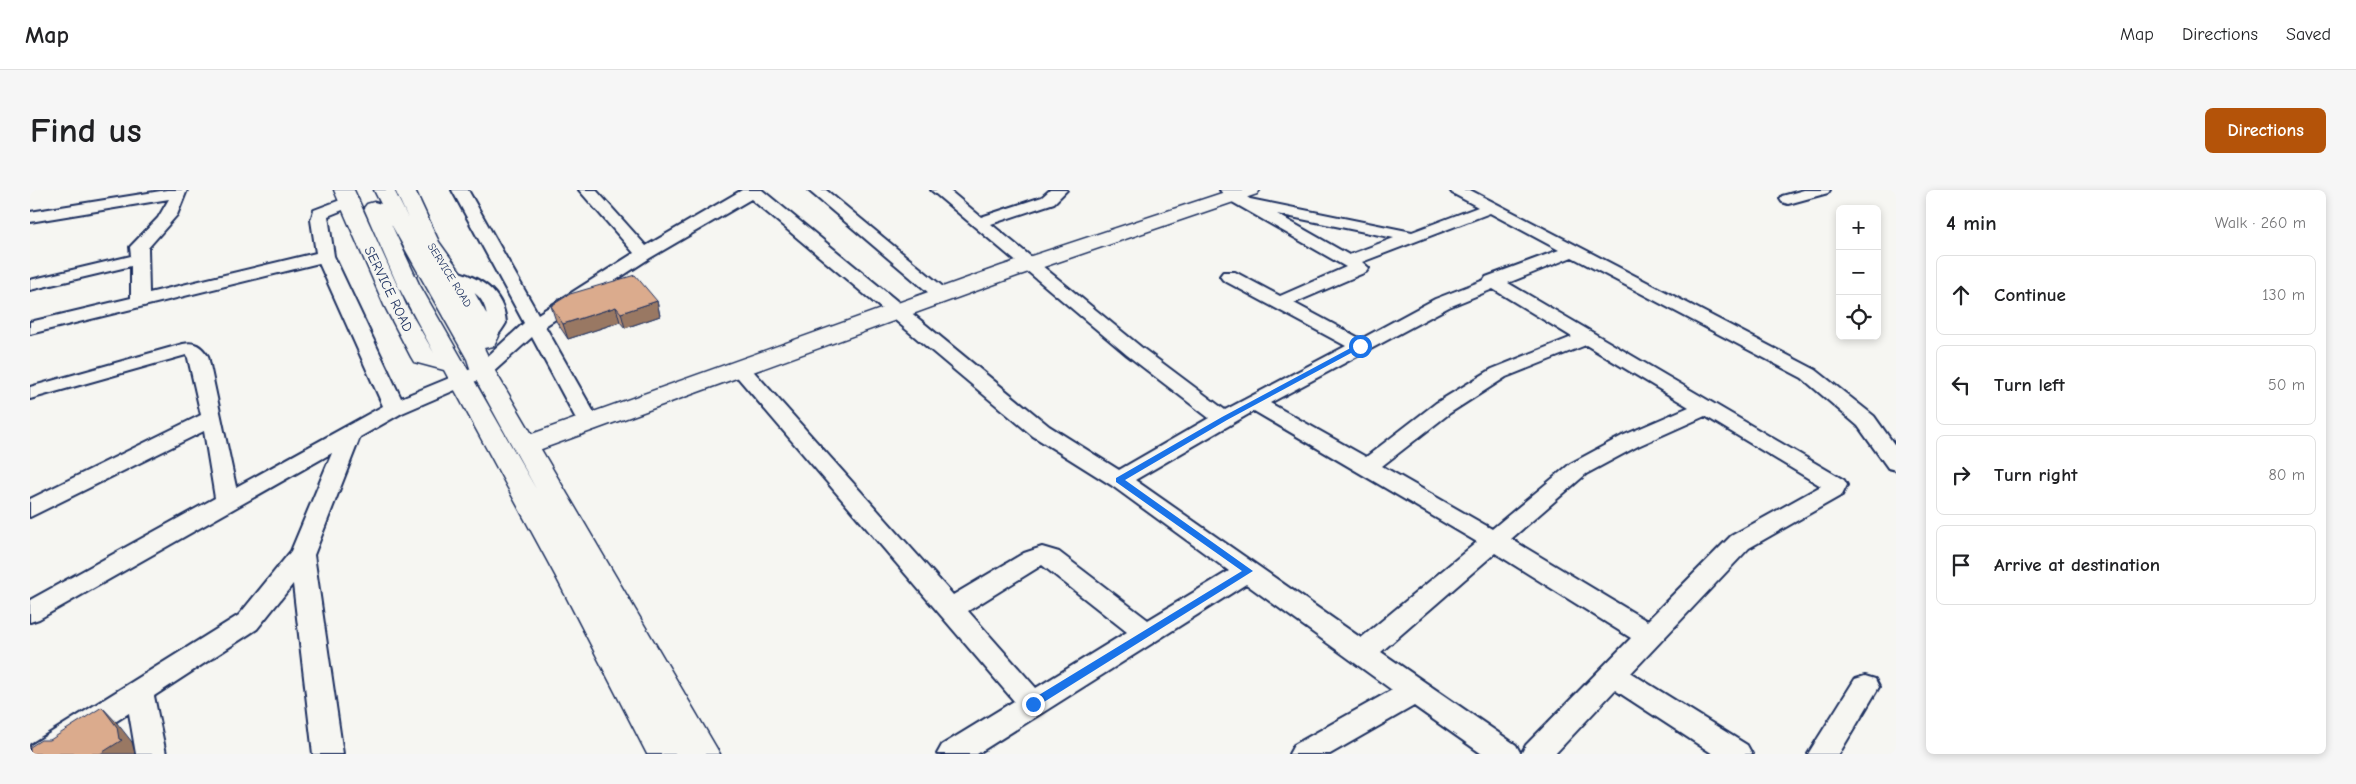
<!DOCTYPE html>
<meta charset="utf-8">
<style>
body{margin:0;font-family:"Comic Neue",sans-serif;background:#f6f6f6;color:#202124}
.controls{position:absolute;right:15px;top:15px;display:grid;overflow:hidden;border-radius:8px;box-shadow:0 2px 8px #0003}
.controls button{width:45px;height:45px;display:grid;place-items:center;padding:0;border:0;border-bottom:1px solid #e0e0e0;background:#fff;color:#202124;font:25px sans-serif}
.stop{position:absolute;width:15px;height:15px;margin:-11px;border:4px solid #1a73e8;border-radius:50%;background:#fff}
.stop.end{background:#1a73e8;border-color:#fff;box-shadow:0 1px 5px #0008}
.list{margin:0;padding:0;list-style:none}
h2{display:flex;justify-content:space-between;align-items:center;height:65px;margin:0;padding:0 20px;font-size:21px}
h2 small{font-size:16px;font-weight:400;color:#757577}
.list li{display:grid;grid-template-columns:32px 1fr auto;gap:15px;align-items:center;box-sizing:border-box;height:80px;margin:0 10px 10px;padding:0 10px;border:1px solid #e0e0e0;border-radius:8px}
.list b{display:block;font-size:19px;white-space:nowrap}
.list em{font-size:16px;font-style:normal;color:#757577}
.icon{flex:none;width:28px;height:28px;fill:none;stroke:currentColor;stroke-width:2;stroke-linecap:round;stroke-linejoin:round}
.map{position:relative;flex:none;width:1866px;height:564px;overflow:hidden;border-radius:8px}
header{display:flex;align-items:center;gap:30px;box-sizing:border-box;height:70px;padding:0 25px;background:#fff;border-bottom:1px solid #e0e0e0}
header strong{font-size:24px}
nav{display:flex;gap:28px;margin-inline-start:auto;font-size:18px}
.intro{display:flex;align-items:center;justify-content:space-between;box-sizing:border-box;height:120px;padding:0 30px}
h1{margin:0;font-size:35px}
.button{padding:12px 22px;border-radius:8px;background:#b45309;color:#fff;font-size:18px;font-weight:700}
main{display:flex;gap:30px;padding:0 30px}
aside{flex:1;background:#fff;border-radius:8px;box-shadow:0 2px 8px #0003}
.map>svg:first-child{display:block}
</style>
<header>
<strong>Map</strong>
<nav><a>Map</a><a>Directions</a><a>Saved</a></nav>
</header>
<div class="intro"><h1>Find us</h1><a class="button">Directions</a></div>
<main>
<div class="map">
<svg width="1866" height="564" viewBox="0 0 1866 564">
<rect width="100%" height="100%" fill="#f6f6f2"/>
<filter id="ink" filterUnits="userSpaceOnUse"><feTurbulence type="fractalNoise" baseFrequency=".02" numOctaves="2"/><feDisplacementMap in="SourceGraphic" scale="10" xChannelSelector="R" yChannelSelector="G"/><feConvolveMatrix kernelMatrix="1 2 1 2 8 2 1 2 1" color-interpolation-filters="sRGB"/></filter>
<g filter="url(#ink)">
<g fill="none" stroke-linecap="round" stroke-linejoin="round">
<defs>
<g id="minor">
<path d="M 137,0 L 157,0 L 147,25 L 118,58 L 119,103 L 286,63 L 281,30 L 284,20 L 313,9 L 325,9 L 327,12 L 325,15 L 298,26 L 304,66 L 371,208 L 446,177 L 494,133 L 422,0 L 438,0 L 508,124 L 604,63 L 549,0 L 566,0 L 616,56 L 712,0 L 732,0 L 1019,236 L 1089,280 L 1179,228 L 1097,165 L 901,0 L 919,0 L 951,27 L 1012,7 L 1020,0 L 1037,0 L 1024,13 L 961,34 L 1111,157 L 1195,220 L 1316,156 L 1193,90 L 1190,86 L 1193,82 L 1205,82 L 1250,106 L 1316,77 L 1197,9 L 1190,0 L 1206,0 L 1220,9 L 1382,42 L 1448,17 L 1422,3 L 1420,0 L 1440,0 L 1786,180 L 1844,226 L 1866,257 L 1866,280 L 1858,278 L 1828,236 L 1772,188 L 1542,67 L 1478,93 L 1814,290 L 1817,295 L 1812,305 L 1719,358 L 1601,483 L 1717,555 L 1722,564 L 1683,564 L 1585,500 L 1525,564 L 1491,564 L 1496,555 L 1601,448 L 1465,363 L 1351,462 L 1486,555 L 1491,564 L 1452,564 L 1384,516 L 1300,564 L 1259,564 L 1264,555 L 1362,500 L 1216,394 L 947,564 L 907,564 L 912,555 L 984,511 L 703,182 L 700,178 L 703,174 L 710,172 L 717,174 L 923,405 L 994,363 L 1012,357 L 1029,362 L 1118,430 L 1199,381 L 1081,295 L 1003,246 L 721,9 L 620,68 L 515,136 L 570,233 L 567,238 L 559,240 L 551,238 L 502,147 L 460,185 L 372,223 L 330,247 L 284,365 L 313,564 L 283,564 L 263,394 L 227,439 L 124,506 L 136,564 L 106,564 L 99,523 L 35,564 L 0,564 L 1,555 L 209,425 L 261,361 L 302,263 L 9,429 L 0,432 L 0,410 L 185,308 L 174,241 L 0,327 L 0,309 L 171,225 L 158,168 L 156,165 L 0,209 L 0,197 L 153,154 C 165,151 171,156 178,166 L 206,297 L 353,216 L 289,73 L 0,144 L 0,132 L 101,108 L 101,76 L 0,100 L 0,90 L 101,66 L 100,57 L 128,28 L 139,9 L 0,32 L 0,22 ZM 1460,23 L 1529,60 L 1456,87 L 1454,90 L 1405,109 L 1331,149 L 1264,113 L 1336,82 L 1339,78 L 1332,72 ZM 1247,24 L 1364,48 L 1319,65 ZM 1463,99 L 1542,147 L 1462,179 L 1406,213 L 1336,267 L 1240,213 L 1419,117 ZM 1556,155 L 1659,217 L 1592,246 L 1540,274 L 1462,339 L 1352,276 L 1420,223 L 1476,187 ZM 1224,221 L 1447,352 L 1331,448 L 1105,290 ZM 1675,226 L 1791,296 L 1701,346 L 1617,431 L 1481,349 L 1556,284 L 1608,256 ZM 1012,375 L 1097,442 L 1006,498 L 938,421 Z"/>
<polygon points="778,0 796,0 918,101 921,105 918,109 906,109"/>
<polygon points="1774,0 1800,0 1798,3 1758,14 1752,12 1750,9 1752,6"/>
<path d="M 422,80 C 450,87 474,102 476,133 C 469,144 464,154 450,150 L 447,146 L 458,133 C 456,102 439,99 416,89 L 413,85 L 416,81 Z"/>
<polygon points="1835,486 1845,489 1849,497 1809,564 1778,564 1825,489"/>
</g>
<polygon id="major" points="1201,0 1230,0 1227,4 987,86 506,261 497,264 488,261 484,255 488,249 971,76"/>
<path id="highway" d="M 304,0 L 324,0 L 376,115 L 404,163 L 367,94 L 334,18 L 337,14 L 344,12 L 351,14 L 344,0 L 364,0 L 378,28 L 365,0 L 385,0 L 409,52 L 440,95 L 469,146 L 464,156 L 454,158 L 465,181 L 690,564 L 653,564 L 651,560 L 653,564 L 617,564 L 525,385 L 414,180 L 384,172 L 381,167 L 354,115 ZM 361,34 L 437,169 L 441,181 L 506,299 L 389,94 Z"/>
</defs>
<use href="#minor" stroke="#1b2f5e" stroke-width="4"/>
<use href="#major" stroke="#1b2f5e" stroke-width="3"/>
<use href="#highway" stroke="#1b2f5e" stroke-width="3"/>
<use href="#minor" fill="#f6f6f2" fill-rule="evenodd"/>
<use href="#major" fill="#f6f6f2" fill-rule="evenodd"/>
<use href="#highway" fill="#f6f6f2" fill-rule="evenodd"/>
</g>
<polygon fill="#bc9379" stroke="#1b2f5e" points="627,111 630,126 595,138 590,132 538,149 526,131 521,116"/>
<g fill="#997863" stroke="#1b2f5e">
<polygon points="627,111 630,126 595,138 591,123"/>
<polygon points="586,117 590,132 538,149 533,134"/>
<polygon points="72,517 87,533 102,552 105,564 70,564"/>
</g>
<g fill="#dbab8d" stroke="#1b2f5e">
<polygon points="605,85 627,111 591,123 586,117 533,134 521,116 540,104"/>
<polygon points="72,517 87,537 89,549 92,550 70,564 0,564 0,557 11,550 20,550"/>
</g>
</g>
<polygon fill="#1a73e8" points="1328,154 1334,156 1197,230 1095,290 1223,381 1006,517 999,517 999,511 1212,381 1086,292 1086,288 1192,227"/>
<g text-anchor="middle" stroke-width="5" stroke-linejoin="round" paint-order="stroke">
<g font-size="11" fill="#1b2f5e" stroke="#f6f6f2">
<text transform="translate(420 85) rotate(58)" y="4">SERVICE ROAD</text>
</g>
<g font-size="14" fill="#1b2f5e" stroke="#f6f6f2">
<text transform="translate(359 99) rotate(64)" y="5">SERVICE ROAD</text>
</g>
</g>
</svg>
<div class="controls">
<button>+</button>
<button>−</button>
<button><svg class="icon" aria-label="locate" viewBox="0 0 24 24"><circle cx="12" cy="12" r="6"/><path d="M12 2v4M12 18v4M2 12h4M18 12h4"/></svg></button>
</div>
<div class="stop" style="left:1330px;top:156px"></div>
<div class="stop end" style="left:1003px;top:514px"></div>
</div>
<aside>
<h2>4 min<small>Walk · 260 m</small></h2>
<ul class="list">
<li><svg class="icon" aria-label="ahead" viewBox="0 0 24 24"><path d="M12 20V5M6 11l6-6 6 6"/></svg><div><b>Continue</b></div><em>130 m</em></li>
<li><svg class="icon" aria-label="left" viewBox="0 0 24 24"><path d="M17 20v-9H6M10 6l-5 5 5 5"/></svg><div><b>Turn left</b></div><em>50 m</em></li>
<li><svg class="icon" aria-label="right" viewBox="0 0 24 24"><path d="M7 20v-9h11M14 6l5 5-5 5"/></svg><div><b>Turn right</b></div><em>80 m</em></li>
<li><svg class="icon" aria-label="arrive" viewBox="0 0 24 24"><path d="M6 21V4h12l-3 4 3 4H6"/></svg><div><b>Arrive at destination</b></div></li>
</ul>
</aside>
</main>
